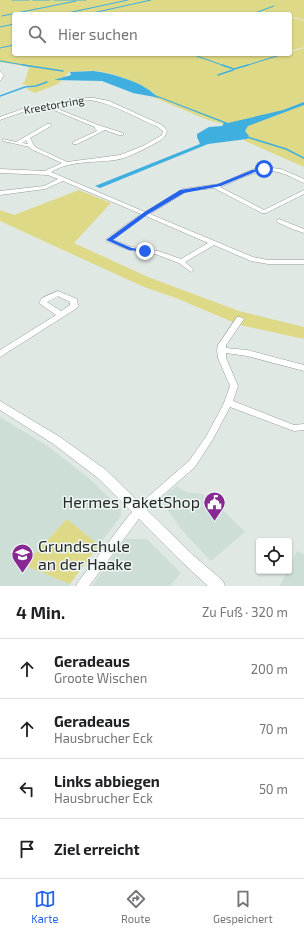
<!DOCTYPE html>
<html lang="de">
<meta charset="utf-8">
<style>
body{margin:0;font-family:"Exo 2",sans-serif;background:#f2f2f2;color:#202124}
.controls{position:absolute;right:12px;bottom:12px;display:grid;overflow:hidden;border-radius:4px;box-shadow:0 1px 3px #0004}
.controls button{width:36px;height:36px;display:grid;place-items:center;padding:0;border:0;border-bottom:1px solid #e0e0e0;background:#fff;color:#202124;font:20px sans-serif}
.stop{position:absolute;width:12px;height:12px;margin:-9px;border:3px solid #2563eb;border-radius:50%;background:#fff}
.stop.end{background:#2563eb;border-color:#fff;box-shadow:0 1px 4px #0008}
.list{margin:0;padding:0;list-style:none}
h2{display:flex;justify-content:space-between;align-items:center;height:52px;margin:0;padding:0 16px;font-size:17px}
h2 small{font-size:13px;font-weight:400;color:#757577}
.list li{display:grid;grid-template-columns:26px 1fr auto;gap:12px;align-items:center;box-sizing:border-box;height:60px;padding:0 16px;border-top:1px solid #e0e0e0}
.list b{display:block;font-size:15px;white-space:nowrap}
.list p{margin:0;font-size:13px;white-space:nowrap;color:#757577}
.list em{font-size:13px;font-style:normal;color:#757577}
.icon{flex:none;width:22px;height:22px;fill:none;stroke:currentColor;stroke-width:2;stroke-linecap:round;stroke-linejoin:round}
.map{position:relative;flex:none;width:304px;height:586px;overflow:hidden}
.search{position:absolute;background:#fff;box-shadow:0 1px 3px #0004;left:12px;right:12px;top:12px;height:44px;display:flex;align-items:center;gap:10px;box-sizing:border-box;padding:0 14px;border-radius:4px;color:#757577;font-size:15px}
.sheet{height:292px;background:#fff}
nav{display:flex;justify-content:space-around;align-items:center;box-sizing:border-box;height:56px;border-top:1px solid #e0e0e0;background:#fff;font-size:11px;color:#757577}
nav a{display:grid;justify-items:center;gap:2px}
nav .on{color:#2563eb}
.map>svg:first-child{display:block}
</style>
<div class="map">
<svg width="304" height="586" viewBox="0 0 304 586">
<rect width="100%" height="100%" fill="#e0e8e4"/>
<g fill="#cdded7">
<polygon points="0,417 46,445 90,479 121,509 121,516 99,545 67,519 24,565 70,584 69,586 0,586"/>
<polygon points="177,486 186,492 202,494 214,501 245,532 211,561 181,529 160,499"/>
<polygon points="125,539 147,539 181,573 170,586 92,586"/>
<polygon points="297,551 304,554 304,586 280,586 287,571 289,571 289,568"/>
</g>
<g fill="#ded987">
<path d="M 0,0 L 304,0 L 304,20 L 290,16 L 290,14 C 279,14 271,10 261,14 L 14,14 L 14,54 L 290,54 L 290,52 L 304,48 L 304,167 L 245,141 L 243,126 L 278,115 L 226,125 L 208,120 L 153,97 L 154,93 C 140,83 112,72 95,71 C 86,70 78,72 69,72 L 58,84 L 35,93 L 26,89 L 32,87 L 22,84 L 25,81 L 29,67 L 0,62 Z"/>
<polygon points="290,17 304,21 304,47 290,51"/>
<polygon points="79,190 111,203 74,243 148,277 239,311 304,327 304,339 240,325 176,298 144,287 0,221 0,210 14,215"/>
<polygon points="67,519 99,545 70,584 24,565"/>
</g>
<path fill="#3eafdf" d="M 93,71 C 111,73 143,82 155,95 L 228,123 L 283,110 L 304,102 L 304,105 L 248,126 L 245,131 L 249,136 L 247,139 L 208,144 L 100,188 L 95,186 L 200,144 L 197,137 L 197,134 L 209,127 L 222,126 L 224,123 L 160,98 L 133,93 L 102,81 L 54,80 L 71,75 L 70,72 Z"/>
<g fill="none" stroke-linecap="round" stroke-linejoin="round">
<g stroke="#3eafdf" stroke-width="1">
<polyline points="12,0 29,0"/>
<polyline points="33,0 50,0"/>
<polyline points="54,0 86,0"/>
<polyline points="63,14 128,0"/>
<polyline points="88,14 151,0"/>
<polyline points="252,14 274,6"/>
<polyline points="2,16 76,1"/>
<polyline points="0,27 14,24"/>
<polyline points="0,48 14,45"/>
<polyline points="191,54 225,66"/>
<polyline points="0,61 30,66"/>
<polyline points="245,66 283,54"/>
</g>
<g stroke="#3eafdf" stroke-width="1.5">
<polyline points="23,65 63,71"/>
<polyline points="222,65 234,69 248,65"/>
<polyline points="218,75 233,70"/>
<polyline points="0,96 25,87 36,86 47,82"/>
<polyline points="247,137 286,149 304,158"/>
</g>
<defs>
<g id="street">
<polygon points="0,71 4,75 1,80 0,80"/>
<path d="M 79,98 L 94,98 L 109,101 L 162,125 L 167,131 C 165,139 159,141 152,145 C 140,151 128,158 115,160 C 93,163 71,160 51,172 L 145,212 L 183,189 L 219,184 L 254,169 L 264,167 L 281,169 L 304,179 L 304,183 C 296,180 289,175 281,173 C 259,166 240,180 220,187 L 264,210 L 304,190 L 304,194 L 266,213 L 262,213 L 214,188 L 187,191 L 150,214 L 253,257 L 268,260 L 304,260 L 304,264 L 268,264 L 251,261 L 214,245 L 185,262 L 194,270 L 191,272 L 179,263 L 155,254 L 129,250 L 106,241 L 105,240 L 106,239 L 141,214 L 63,181 L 45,189 L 0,195 L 0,191 L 44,186 L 58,179 L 48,175 L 0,173 L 0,169 L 45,171 L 62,163 L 31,149 L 30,147 L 3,141 L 3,139 L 16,142 L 47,124 L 51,124 L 51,126 L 30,138 L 35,147 L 67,162 L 120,155 L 143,146 L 162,135 L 163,131 L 158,127 C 137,118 102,97 79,100 C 71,102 64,107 55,108 L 98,125 L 123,133 L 123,135 L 119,135 L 105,130 L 77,144 L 73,144 L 73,142 L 97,131 L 95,129 L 95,127 L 49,108 L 28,110 L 0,120 L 0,117 L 25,108 L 57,105 ZM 26,140 L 28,144 L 22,143 ZM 146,216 L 208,243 L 181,259 L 158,251 L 132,247 L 113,240 Z"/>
<polygon points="279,219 304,229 304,233 292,229 277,222 276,221 277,220"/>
<path d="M 58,291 L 77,299 L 78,306 L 77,308 L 0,357 L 0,350 L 56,315 L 39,303 L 42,298 ZM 58,296 L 70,302 L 70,305 L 61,311 L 47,302 Z"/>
<polygon points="237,317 240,317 244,319 226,345 226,348 247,350 304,365 304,371 247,356 226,353 226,358 238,386 233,401 294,425 304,424 304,430 294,431 230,407 213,439 195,467 149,507 138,520 89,586 76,586 78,582 130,514 143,501 189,461 207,435 224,403 230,386 218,358 217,350 218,345"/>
</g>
<polygon id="secondary" points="0,401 60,437 106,470 193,555 223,581 225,586 208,586 183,563 98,478 52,443 0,410"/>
</defs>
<use href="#street" stroke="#959d9a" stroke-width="1"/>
<use href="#secondary" stroke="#959d9a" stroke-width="1"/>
<use href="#street" fill="#fff" fill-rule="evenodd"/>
<use href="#secondary" fill="#fff" fill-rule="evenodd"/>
</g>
<polygon fill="#2563eb" points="264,168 265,170 255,172 221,186 184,193 147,215 113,240 132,248 147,250 147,252 129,250 106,240 143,213 180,190 218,184 252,170"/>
<defs>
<symbol id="civic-pin" viewBox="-11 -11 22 30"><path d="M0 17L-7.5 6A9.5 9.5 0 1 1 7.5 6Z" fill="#882892" stroke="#edf6f2"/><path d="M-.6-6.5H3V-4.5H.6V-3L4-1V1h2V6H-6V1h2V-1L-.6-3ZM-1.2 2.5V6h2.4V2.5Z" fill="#fff"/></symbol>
<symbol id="school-pin" viewBox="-11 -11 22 30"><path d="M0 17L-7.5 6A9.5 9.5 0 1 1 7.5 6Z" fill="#882892" stroke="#edf6f2"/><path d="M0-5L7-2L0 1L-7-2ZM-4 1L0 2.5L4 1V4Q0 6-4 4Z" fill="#fff"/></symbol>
</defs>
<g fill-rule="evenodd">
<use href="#civic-pin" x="202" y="490" width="25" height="34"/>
<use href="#school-pin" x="10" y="542" width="25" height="34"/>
</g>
<g text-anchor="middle" stroke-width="3" stroke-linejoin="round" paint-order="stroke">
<g font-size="11" fill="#252827" stroke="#edf6f2">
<text transform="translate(54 105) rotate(-10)" y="4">Kreetortring</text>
</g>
<g font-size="16" fill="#252827" stroke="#edf6f2" text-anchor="end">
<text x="200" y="508">Hermes PaketShop</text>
<text x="38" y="552" text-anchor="start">Grundschule<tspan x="38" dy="18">an der Haake</tspan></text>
</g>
</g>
</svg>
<div class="controls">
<button><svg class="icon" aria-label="locate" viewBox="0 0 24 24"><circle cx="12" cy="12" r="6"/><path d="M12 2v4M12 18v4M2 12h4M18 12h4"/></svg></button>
</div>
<div class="stop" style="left:264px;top:169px"></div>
<div class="stop end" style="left:145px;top:251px"></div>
<div class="search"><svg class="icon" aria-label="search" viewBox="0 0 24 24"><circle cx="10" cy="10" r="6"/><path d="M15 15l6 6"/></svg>Hier suchen</div>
</div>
<section class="sheet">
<h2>4 Min.<small>Zu Fuß · 320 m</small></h2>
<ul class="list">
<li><svg class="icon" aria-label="ahead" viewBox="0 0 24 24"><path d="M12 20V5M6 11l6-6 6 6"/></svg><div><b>Geradeaus</b><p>Groote Wischen</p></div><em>200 m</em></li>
<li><svg class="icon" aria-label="ahead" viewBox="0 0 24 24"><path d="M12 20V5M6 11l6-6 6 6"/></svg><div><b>Geradeaus</b><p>Hausbrucher Eck</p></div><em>70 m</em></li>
<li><svg class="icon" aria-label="left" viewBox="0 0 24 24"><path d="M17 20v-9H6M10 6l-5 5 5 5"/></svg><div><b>Links abbiegen</b><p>Hausbrucher Eck</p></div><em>50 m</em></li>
<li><svg class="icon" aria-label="arrive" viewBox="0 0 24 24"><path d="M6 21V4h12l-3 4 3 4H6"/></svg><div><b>Ziel erreicht</b></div></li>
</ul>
</section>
<nav>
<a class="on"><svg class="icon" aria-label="map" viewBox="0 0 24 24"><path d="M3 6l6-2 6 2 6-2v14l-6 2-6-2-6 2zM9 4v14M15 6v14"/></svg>Karte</a>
<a><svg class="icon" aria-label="directions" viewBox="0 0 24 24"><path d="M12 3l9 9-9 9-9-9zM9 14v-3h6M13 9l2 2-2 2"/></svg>Route</a>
<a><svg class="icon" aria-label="saved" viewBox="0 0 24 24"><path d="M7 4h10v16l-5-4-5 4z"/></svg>Gespeichert</a>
</nav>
